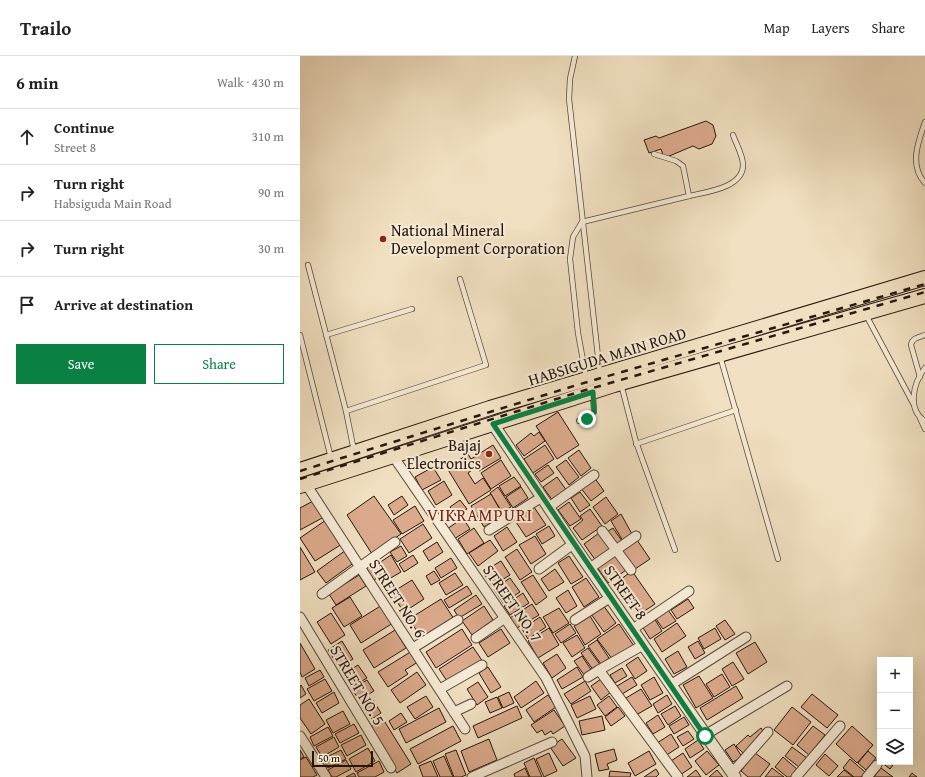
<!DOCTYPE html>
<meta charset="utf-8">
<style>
body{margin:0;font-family:"Gentium Book Plus",serif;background:#f6f6f6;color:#222}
.controls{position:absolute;right:12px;bottom:12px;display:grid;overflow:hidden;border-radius:0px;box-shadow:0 4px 16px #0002}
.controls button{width:36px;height:36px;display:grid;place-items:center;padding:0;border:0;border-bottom:1px solid #e0e0e0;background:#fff;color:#222;font:20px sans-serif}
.scale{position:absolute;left:12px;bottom:10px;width:61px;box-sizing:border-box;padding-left:4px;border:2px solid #26160c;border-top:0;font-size:11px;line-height:14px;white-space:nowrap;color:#26160c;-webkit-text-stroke:3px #f5ead6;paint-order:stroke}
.stop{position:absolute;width:12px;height:12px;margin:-9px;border:3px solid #0b8043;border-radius:50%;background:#fff}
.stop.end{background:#0b8043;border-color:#fff;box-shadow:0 1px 4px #0008}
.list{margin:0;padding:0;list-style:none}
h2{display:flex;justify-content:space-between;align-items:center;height:52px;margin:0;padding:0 16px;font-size:17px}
h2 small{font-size:13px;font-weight:400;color:#767676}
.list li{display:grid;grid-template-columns:26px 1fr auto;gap:12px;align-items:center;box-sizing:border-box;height:56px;padding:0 16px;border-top:1px solid #e0e0e0}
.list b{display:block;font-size:15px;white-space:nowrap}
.list p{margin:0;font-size:13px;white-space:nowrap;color:#767676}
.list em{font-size:13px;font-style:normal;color:#767676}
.actions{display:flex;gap:8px;padding:12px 16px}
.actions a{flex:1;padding:9px 0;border:1px solid #0b8043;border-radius:0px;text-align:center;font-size:14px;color:#0b8043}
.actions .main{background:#0b8043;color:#fff}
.icon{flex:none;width:22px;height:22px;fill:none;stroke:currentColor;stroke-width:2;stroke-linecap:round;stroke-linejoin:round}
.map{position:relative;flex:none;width:625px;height:721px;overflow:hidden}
header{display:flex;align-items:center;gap:24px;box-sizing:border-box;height:56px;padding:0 20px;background:#fff;border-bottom:1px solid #e0e0e0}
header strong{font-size:19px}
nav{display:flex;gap:22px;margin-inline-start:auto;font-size:14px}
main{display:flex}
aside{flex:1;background:#fff}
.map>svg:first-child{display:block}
</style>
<header>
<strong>Trailo</strong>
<nav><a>Map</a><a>Layers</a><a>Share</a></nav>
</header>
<main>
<aside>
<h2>6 min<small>Walk · 430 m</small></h2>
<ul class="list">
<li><svg class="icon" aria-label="ahead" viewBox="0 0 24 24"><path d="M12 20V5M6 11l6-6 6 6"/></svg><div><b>Continue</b><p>Street 8</p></div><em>310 m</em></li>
<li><svg class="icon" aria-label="right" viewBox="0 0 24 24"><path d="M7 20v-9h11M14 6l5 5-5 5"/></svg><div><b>Turn right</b><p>Habsiguda Main Road</p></div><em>90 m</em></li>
<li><svg class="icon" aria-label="right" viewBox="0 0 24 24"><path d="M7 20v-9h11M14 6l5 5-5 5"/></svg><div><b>Turn right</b></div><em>30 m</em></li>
<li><svg class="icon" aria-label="arrive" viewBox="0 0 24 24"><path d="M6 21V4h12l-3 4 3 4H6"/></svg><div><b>Arrive at destination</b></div></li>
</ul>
<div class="actions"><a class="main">Save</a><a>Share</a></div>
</aside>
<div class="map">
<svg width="625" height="721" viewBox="0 0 625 721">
<rect width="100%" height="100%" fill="#f0dfc0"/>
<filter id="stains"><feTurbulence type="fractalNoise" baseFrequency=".005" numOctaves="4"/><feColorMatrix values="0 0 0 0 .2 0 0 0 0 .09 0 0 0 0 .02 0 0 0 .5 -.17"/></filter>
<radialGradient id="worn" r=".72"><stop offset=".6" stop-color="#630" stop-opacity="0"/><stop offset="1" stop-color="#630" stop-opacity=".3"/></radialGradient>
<g fill="#dbaa8c" stroke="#26160c">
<polygon points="406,65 413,69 416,80 412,88 399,93 393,90 367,101 363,99 361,93 349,97 344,84 356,80 359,82"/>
<polygon points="258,356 279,389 257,403 236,370"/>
<polygon points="239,376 245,385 224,400 216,389 231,377 234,380"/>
<polygon points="193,389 201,402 179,415 171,403"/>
<polygon points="245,389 254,403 233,417 224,403"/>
<polygon points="279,394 291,412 281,420 268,402"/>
<polygon points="168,398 176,411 168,417 175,428 183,422 191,434 169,448 147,412"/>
<polygon points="201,404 211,420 191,433 181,417"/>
<polygon points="266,404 279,421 269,429 256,411"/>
<polygon points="248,409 254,417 241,426 235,418"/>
<polygon points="133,411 141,424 122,434 115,421"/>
<polygon points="214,421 221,430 205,440 199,430"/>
<polygon points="257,421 267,435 253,445 243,431"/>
<polygon points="294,421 304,435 291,445 280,431"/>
<polygon points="144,425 152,439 136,449 128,435"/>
<polygon points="198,431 211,451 202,456 190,437"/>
<polygon points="221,431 228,442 213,452 206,441"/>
<polygon points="280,436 290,449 280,456 271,442"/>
<polygon points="191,438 203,459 184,471 171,450"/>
<polygon points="74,440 101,478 72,498 47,459"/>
<polygon points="102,440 108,449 94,459 88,449"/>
<polygon points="306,441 318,458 305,468 293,451"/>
<polygon points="15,444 24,461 0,474 0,452"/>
<polygon points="160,444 167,453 156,460 150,451"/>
<polygon points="269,446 281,463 270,470 258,454"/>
<polygon points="115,450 124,465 102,478 93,464"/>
<polygon points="234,451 246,469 226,481 214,463"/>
<polygon points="290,453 302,470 282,484 273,472 283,464 280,460"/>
<polygon points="321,458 332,478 323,485 311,465"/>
<polygon points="163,462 170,473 154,483 147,473"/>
<polygon points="26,464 42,488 15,505 0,482"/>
<polygon points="123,468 132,482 109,497 100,483"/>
<polygon points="249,470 255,480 242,488 236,478"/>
<polygon points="207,471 217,486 203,495 194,480"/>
<polygon points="174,472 184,487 167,498 158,483"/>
<polygon points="313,472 322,485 314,491 305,477"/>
<polygon points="299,477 311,494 296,505 284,488"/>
<polygon points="235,480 246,498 231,508 219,489"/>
<polygon points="190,484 198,495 178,510 169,497"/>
<polygon points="337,484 350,503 335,513 320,494"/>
<polygon points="137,486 143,496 129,505 123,495"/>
<polygon points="101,490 107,500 97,506 90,496"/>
<polygon points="0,491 15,516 0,524"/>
<polygon points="217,493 232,516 220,524 205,501"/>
<polygon points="46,494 55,506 26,527 17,515"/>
<polygon points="91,499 101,516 89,523 79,507"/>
<polygon points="113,499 118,507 104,516 99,508"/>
<polygon points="315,499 326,514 308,527 297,511"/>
<polygon points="269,500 283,521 271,528 258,507"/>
<polygon points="151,502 157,512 141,522 135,512"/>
<polygon points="75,505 83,518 74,524 66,511"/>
<polygon points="201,505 210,519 192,530 183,516"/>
<polygon points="255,513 264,526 249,535 241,523"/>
<polygon points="134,515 140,524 131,529 126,520"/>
<polygon points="332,515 355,548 340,558 317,526"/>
<polygon points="155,517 163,529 146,539 139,527"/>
<polygon points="59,519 66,530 36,549 29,538"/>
<polygon points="233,519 247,541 236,549 221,526"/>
<polygon points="210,522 220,536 203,547 194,533"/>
<polygon points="286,522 299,541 284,551 272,531"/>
<polygon points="112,524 124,543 104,556 91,537"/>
<polygon points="167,530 172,538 149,552 144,544"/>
<polygon points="268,534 277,550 266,557 256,542"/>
<polygon points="223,537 229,547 210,559 204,550"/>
<polygon points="176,539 182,548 159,562 154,554"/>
<polygon points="50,541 62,560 44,571 32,552"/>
<polygon points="141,543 154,563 122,583 109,563"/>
<polygon points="388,543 394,552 377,563 371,554"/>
<polygon points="232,548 239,559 217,572 210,562"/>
<polygon points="82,549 93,567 61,587 50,569"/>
<polygon points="303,549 316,567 304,576 291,558"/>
<polygon points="184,550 193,564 172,579 162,565"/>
<polygon points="259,552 269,567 253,577 243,561"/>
<polygon points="368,554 376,565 363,573 356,563"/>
<polygon points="31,557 45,579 31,588 17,566"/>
<polygon points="290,560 301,578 285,589 274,570"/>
<polygon points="240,561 246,571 228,583 222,573"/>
<polygon points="354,562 362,575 350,583 342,570"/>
<polygon points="425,564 435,578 425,584 416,570"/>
<polygon points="377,567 386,580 362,596 354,583"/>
<polygon points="270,568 276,577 261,587 255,578"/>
<polygon points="319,568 334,590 313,604 297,583"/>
<polygon points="249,572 259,589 238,602 228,585"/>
<polygon points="415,572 421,583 404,593 398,582"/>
<polygon points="162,573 172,589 136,612 126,596"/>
<polygon points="201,573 210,587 188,601 179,587"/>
<polygon points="95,574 106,592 74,612 63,594"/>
<polygon points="277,579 285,592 272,601 263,587"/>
<polygon points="297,584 309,602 301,608 288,590"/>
<polygon points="42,585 53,603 39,611 28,594"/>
<polygon points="398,585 405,597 395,603 388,591"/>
<polygon points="455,586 467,606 448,618 436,597"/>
<polygon points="0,587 15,613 2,621 0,616"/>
<polygon points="173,591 183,606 149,628 139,613"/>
<polygon points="288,592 301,610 294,615 281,597"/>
<polygon points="112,595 118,606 105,614 108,618 88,631 78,616"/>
<polygon points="378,595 387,611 374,618 365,603"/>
<polygon points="257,598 266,612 252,622 243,607"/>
<polygon points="282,600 292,615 285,620 274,605"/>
<polygon points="338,601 347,615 335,623 326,609"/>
<polygon points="433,606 444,623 432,630 422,613"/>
<polygon points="58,609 67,622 52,631 44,618"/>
<polygon points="188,611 201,631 191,637 179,617"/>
<polygon points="277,611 283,621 262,633 257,624"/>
<polygon points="322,612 327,620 315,627 310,619"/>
<polygon points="20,614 24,621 9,630 5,622"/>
<polygon points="117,616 126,629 100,647 91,634"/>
<polygon points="422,618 430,631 414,641 406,628"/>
<polygon points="399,620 413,642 396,652 383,629"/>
<polygon points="332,621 337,629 322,638 317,630"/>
<polygon points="354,621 363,637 350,644 341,629"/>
<polygon points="25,623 32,635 14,645 7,633"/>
<polygon points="301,623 311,636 301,644 291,630"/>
<polygon points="67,624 74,635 59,644 52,633"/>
<polygon points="236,625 244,637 221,652 214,641"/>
<polygon points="285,625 291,635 271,648 264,638"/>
<polygon points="178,626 188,641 177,649 167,633"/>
<polygon points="1,629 6,638 0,642 0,630"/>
<polygon points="436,630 443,642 407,664 400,652"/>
<polygon points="341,633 352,650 336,659 326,642"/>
<polygon points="34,636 39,647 22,657 16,647"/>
<polygon points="209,636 214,647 203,652 198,641"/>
<polygon points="512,638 538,659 527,672 501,651"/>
<polygon points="248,639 256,651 234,666 226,654"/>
<polygon points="367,639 372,648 358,657 353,648"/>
<polygon points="126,640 133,651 115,663 107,651"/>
<polygon points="290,640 296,653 277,662 271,649"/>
<polygon points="309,640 317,651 305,660 297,649"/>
<polygon points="71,641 81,657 72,663 62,646"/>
<polygon points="197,641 202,652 190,657 185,646"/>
<polygon points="9,643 25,668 11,678 0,662 0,649"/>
<polygon points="217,650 222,662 178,682 173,670"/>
<polygon points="375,650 381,660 368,669 361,658"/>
<polygon points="318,651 325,660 311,670 305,661"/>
<polygon points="492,651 511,666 493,689 474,674"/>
<polygon points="139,652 146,666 106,687 99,673"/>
<polygon points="254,654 265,670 253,678 251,675 245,679 242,674 237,677 231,669"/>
<polygon points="43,655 50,668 33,677 26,664"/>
<polygon points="101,657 107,666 94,674 89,665"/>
<polygon points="358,659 365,671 353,678 346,667"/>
<polygon points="302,660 305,674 282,679 279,665"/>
<polygon points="384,661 389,669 374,678 369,670"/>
<polygon points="83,663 111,708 97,717 69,672"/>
<polygon points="54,668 59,677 40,687 35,678"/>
<polygon points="153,670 161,685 118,708 110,693"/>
<polygon points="513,670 525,679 509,699 497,689"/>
<polygon points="552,670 573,689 557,707 536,688"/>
<polygon points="28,671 33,680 14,690 10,681"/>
<polygon points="461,672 465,678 443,697 436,690 448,679 450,681"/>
<polygon points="388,675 394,683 383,690 377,681"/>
<polygon points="371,678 379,691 365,700 357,687"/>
<polygon points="61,679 66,689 47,700 41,689"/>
<polygon points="34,681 39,691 22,701 16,691"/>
<polygon points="189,683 197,704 169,716 161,695"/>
<polygon points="262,683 276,702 263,710 250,691"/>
<polygon points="398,684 404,693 390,702 385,693"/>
<polygon points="434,688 442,701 433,706 425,694"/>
<polygon points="492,691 507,702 499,711 485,700"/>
<polygon points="68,692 75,705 56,716 49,703"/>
<polygon points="314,693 317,704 307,708 309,713 299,715 295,698"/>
<polygon points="0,694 4,701 0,703"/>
<polygon points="41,694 46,703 28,712 23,703"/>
<polygon points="156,694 166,719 161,721 154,721 145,698"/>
<polygon points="349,695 356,708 335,720 328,707"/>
<polygon points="407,695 419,709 406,719 395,705"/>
<polygon points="568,695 576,702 566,714 558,707"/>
<polygon points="249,697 257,715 244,721 236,703"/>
<polygon points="383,697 392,711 380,719 371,705"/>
<polygon points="455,697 470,708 460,721 448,721 441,715"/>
<polygon points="525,698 538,710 529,720 516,709"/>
<polygon points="144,700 153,721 140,721 133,705"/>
<polygon points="6,701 17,719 13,721 0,721 0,704"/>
<polygon points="483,701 498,714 493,721 487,721 475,711"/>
<polygon points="234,702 242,721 230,721 224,707"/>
<polygon points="550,703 565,716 561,721 554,721 543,712"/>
<polygon points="46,704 51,713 36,721 32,721 28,714"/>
<polygon points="79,705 84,716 75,721 59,721 57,717"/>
<polygon points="131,705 138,721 123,721 119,710"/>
<polygon points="581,706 595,706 590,713"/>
<polygon points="225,712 229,721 215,721 214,718"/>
<polygon points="472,712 484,721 465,721"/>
<polygon points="581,712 593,721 574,721"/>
<polygon points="356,713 359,718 356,721 344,721"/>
<polygon points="396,714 401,721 387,721"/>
<polygon points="417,714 423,721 409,721"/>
<polygon points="544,714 553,721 537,721"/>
<polygon points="310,715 331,717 330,721 309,721"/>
<polygon points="54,717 56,721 46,721"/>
<polygon points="612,717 617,721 609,721"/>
</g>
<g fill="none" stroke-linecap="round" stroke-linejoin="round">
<defs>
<g id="service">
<polyline points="275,0 270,23 269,43 300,318"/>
<path d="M 625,66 C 618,86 609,110 625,127"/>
<path d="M 389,140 C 406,136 443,132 443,109 C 443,99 436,88 433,79"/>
<polyline points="8,209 46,355 54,395"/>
<polyline points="566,259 613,347"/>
<polyline points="0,279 31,402"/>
<polyline points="26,279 112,253"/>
<polyline points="420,300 478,503"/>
<path d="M 625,312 C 613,327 607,354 625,365"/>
<polyline points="286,321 278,277 270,203 273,181 282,166 389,140 383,110 376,105 354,98"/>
<path d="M 620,321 L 611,289 C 612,282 619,281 625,279"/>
<polyline points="321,328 336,386 375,494"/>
<polyline points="46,355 186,309 160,223"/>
<polyline points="620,362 625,373"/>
<polyline points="279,365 287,363 294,356 293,338"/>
<polyline points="336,388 436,354"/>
</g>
<g id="minor">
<polyline points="93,400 246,622 285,700 287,721"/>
<polyline points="6,428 165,673"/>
<polyline points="249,451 294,419"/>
<polyline points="189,474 242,441"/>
<polyline points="302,475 331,514"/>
<polyline points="290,512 336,480"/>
<polyline points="239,513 273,488"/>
<polyline points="22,538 95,486"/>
<polyline points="0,561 91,712"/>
<polyline points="275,564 311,541"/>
<polyline points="333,573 389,535"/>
<polyline points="176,582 205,562"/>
<polyline points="343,589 299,614 378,721"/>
<polyline points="113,592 158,564"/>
<polyline points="288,621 299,614"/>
<polyline points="372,628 446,581"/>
<polyline points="140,633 182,609"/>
<polyline points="154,656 171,648"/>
<polyline points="405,679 487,630"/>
<polyline points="0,680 26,721"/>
<polyline points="432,717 468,676"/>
<polyline points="172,721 252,686"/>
<polyline points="496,721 540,670"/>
<polyline points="567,721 577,709"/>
</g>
<polyline id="tertiary" points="193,368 273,488 435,721"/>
<g id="primary">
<polyline points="0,414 190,352 625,222"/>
<polyline points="0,430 314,329 625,240"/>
</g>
</defs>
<use href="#service" stroke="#584839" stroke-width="6"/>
<use href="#minor" stroke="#584839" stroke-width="11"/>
<use href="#tertiary" stroke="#584839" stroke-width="13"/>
<use href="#primary" stroke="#26160c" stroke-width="16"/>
<use href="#service" stroke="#f5ead6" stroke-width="4.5"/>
<use href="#minor" stroke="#f5ead6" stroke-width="9"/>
<use href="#tertiary" stroke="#f5ead6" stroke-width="11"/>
<use href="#primary" stroke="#f0dfc0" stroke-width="14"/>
<g stroke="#26160c" stroke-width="2.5" stroke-dasharray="7 7" stroke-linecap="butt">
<polyline points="0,415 277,329 625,228"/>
<polyline points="0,423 279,336 625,236"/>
</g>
</g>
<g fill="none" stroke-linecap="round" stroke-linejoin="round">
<polyline stroke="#0b8043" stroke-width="5" points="287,363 294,356 293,336 193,368 405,680"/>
</g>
<g fill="#8f2418" stroke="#f5ead6" stroke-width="1.5">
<circle cx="83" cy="183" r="4"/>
<circle cx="189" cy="398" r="4"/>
</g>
<g text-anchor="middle" stroke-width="4" stroke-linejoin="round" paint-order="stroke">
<g font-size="16" fill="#26160c" stroke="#f5ead6" text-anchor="start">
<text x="91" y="180">National Mineral<tspan x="91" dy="18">Development Corporation</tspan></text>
<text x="181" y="395" text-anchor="end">Bajaj<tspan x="181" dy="18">Electronics</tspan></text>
</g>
<g font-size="16" fill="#26160c" stroke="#f5ead6">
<text transform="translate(307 300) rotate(-17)" y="6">HABSIGUDA MAIN ROAD</text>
<text transform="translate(326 536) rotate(55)" y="6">STREET 8</text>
<text transform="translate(98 542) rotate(57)" y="6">STREET NO. 6</text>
<text transform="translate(213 547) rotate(55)" y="6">STREET NO. 7</text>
<text transform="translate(58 629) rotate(59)" y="6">STREET NO. 5</text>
</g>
<g font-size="17" letter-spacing="1" fill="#7a1f14" stroke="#f5ead6">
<text x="180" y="465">VIKRAMPURI</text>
</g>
</g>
<rect width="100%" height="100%" filter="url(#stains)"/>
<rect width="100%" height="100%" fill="url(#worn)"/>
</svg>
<div class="controls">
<button>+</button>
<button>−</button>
<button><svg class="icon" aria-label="layers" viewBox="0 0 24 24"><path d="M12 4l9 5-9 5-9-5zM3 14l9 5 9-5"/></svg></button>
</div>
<div class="scale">50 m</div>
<div class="stop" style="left:405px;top:680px"></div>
<div class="stop end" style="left:287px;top:363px"></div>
</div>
</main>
